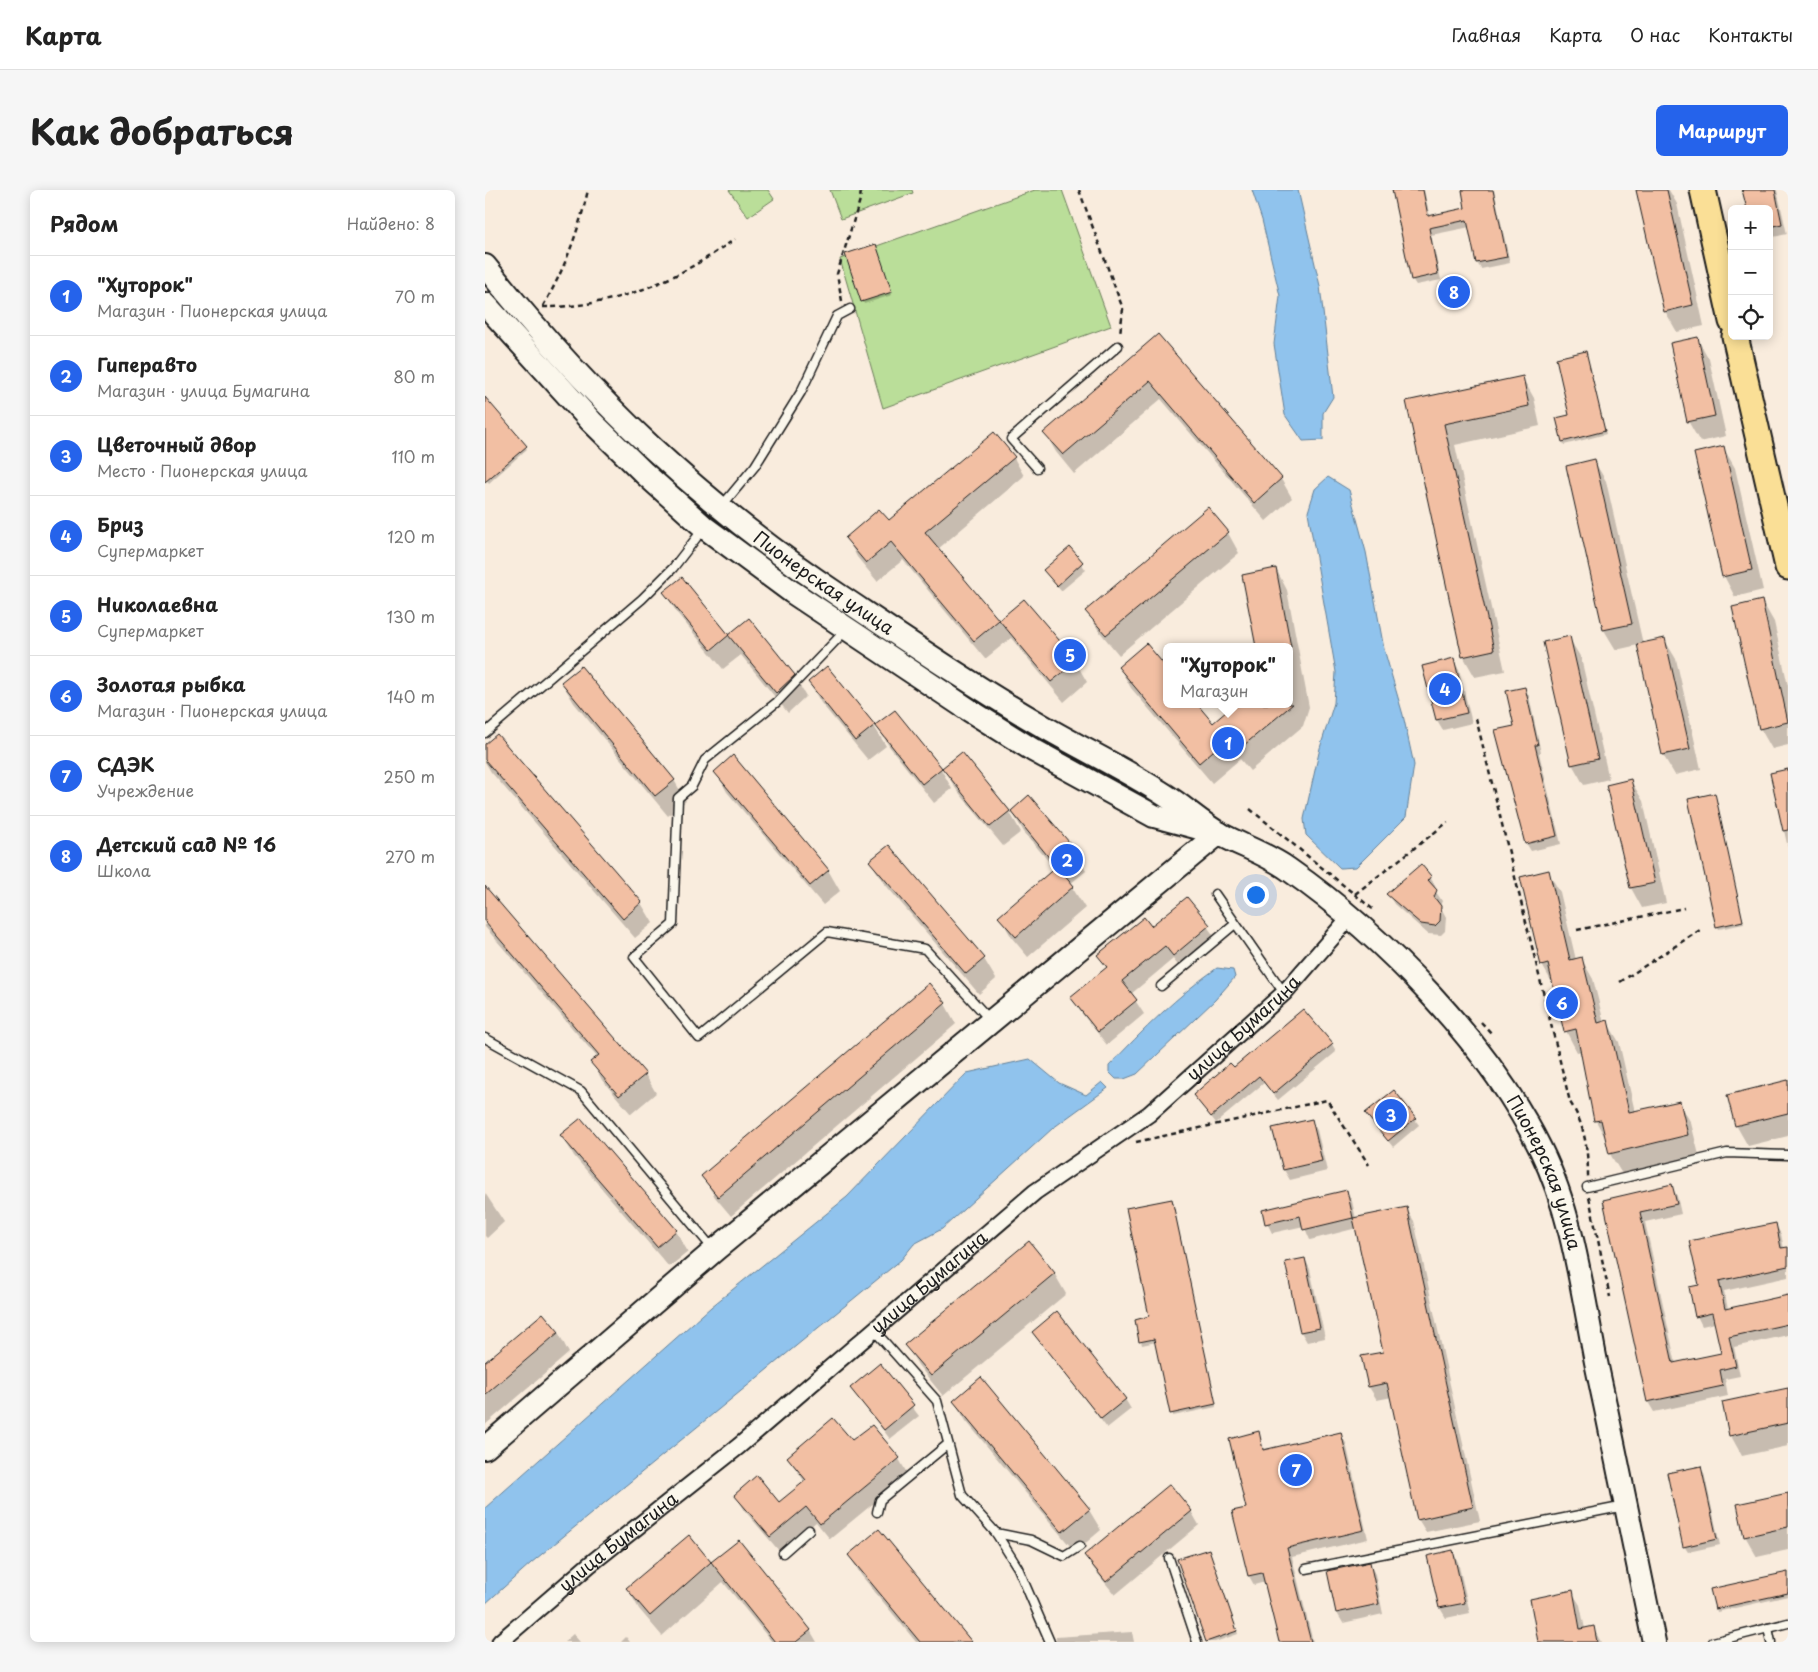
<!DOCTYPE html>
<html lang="ru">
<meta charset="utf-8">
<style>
body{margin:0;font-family:"Playpen Sans",sans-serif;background:#f6f6f6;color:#222}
.controls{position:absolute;right:15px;top:15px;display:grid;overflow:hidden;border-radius:8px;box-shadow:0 2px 12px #0003}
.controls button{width:45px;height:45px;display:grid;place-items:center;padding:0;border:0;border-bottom:1px solid #e0e0e0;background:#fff;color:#222;font:25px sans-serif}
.you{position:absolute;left:770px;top:704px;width:18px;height:18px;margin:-12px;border:4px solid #fff;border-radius:50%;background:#1a73e8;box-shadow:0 0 0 8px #1a73e833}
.badge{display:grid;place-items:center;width:32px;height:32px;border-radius:50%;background:#2563eb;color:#fff;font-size:16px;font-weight:700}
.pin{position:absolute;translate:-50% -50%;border:2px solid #fff;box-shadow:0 1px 5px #0006}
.popup{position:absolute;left:678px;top:453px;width:130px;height:65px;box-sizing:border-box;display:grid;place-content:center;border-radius:8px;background:#fff;filter:drop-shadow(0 1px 4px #0005);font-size:16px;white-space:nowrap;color:#767676}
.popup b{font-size:19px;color:#222}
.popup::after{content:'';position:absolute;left:50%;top:100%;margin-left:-10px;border:10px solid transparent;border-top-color:#fff}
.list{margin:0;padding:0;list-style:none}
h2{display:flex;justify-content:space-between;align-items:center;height:65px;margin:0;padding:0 20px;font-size:21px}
h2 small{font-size:16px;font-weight:400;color:#767676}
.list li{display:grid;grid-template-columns:32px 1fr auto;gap:15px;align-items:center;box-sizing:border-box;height:80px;padding:0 20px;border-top:1px solid #e0e0e0}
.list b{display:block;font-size:19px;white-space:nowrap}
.list p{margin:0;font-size:16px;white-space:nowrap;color:#767676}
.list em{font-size:16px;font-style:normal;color:#767676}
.icon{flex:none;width:28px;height:28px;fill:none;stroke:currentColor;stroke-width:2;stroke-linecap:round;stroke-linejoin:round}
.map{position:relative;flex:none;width:1303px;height:1452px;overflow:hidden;border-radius:8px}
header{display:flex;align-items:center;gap:30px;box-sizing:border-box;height:70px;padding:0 25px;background:#fff;border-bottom:1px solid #e0e0e0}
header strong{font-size:24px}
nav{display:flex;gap:28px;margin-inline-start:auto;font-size:18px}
.intro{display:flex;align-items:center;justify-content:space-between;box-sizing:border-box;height:120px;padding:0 30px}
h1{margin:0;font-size:35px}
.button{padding:12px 22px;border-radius:8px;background:#2563eb;color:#fff;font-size:18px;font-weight:700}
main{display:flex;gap:30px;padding:0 30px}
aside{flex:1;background:#fff;border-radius:8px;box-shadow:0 2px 12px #0003}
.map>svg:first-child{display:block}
</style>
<header>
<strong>Карта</strong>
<nav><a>Главная</a><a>Карта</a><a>О нас</a><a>Контакты</a></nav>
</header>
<div class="intro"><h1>Как добраться</h1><a class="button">Маршрут</a></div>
<main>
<aside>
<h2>Рядом<small>Найдено: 8</small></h2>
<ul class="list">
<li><span class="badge">1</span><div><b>&quot;Хуторок&quot;</b><p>Магазин · Пионерская улица</p></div><em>70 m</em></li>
<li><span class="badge">2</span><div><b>Гиперавто</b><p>Магазин · улица Бумагина</p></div><em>80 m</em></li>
<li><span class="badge">3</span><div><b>Цветочный двор</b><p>Место · Пионерская улица</p></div><em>110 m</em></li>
<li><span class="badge">4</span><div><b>Бриз</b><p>Супермаркет</p></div><em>120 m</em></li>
<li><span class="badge">5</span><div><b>Николаевна</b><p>Супермаркет</p></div><em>130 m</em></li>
<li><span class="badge">6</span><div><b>Золотая рыбка</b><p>Магазин · Пионерская улица</p></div><em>140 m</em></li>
<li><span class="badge">7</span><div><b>СДЭК</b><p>Учреждение</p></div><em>250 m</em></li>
<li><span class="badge">8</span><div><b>Детский сад № 16</b><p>Школа</p></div><em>270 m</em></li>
</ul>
</aside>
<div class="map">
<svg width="1303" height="1452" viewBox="0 0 1303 1452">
<rect width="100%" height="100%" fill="#f9ecdd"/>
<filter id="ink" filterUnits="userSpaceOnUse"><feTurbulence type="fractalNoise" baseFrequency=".02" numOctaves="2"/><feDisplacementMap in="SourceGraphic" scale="10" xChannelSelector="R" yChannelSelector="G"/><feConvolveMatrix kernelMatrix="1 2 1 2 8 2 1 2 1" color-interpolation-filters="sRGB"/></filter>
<g filter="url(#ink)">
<g fill="#bade99" stroke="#6b7d5a">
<polygon points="244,0 283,0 289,9 263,27"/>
<polygon points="345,0 427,0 428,3 356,29"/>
<polygon points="550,0 577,0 626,136 398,218 355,69"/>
</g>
<g fill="#90c3ed" stroke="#628099">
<polygon points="767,0 813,0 835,96 848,207 838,223 838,250 818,251 800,225 789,154 795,106 777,30"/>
<polygon points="843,287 864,300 881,362 899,459 918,525 929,575 921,627 871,677 855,678 821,645 819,629 835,558 849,513 851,482 823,322 830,299"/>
<path d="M 732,778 L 748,780 L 750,787 L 730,810 L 652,884 L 639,889 L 631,889 L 624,882 L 624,876 C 657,841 693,805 732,778 Z"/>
<polygon points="545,869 574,893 601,905 617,892 623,898 568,938 457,1039 429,1054 416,1070 46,1373 0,1414 0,1318 226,1117 362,1007 482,883"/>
</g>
<g fill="#0003">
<polygon points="909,0 939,0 945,27 982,19 978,0 1009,0 1025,73 996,79 992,73 985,37 946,45 956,90 931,95 927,89"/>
<polygon points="1153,0 1184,0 1192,14 1219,136 1192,142 1180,121"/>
<polygon points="1259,0 1292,0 1302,44 1284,48 1284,19"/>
<polygon points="392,58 407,105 379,114 362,65"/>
<polygon points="673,146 796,289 807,308 781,331 676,209 589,284 571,262 560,243"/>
<polygon points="1212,148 1224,169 1241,246 1215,252 1203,231"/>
<polygon points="1101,166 1121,244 1079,255 1072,229 1086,226"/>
<polygon points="1037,187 1049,208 1055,236 970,255 1020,481 990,487 978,466 923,212"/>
<polygon points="0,209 42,259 4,293 0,288"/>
<polygon points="1238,257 1250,278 1278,400 1250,407 1239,386"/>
<polygon points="529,268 539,286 453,359 514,432 539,410 590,471 602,492 579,512 526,448 500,469 418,370 392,391 372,367 362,348 404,332"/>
<polygon points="1109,271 1121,291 1158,454 1179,449 1191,469 1216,579 1190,585 1178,565 1153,455 1131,460 1119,440"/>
<polygon points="743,343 754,363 634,465 614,441 602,421"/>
<polygon points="585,358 601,380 576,401 559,380"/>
<polygon points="791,379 802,400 824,517 818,536 765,581 755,569 727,593 646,498 634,477 682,514 728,534 804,514 804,457"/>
<polygon points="180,403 243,447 263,430 309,486 321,506 303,523 256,465 238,479 192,423"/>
<polygon points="1277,411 1289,432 1303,496 1303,555 1287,559 1275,538"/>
<polygon points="1084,448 1096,468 1124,589 1099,595 1087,574"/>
<polygon points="968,470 974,480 987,533 958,540 952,530 939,477"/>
<polygon points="324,492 389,536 401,556 383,570 336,513"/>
<polygon points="77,493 189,590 201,611 183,626 89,513"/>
<polygon points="1039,498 1044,506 1056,563 1054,563 1076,654 1046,661 1041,653 1030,537"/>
<polygon points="392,536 456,579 467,599 449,613 404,556"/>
<polygon points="12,546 156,713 168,733 150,748 6,582 0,572 0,556"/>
<polygon points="459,579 524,621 536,642 518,656 471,599"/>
<polygon points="1303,581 1303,658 1286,584"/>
<polygon points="231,582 343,680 355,701 338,715 242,602"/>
<polygon points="1146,591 1158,611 1181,713 1157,718 1146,698 1122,596"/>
<polygon points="544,607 589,660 601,681 585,694 600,718 543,767 527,748 515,727 570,679 539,642 527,622"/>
<polygon points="1230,608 1259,734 1234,739 1232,736"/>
<polygon points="403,657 499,769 511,789 494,804 398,692 386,672"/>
<polygon points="1063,682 1075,702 1091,770 1096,768 1108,789 1119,833 1122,832 1134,852 1150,922 1194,912 1206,933 1214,965 1137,984 1125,964 1122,951 1111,931 1096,861 1092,862 1081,841 1069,796 1057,775"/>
<polygon points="945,687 951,697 949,699 957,711 955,716 961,727 960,741 956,745 943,744 909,714 903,704"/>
<polygon points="0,698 160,884 171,903 146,924 117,890 107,872 112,867 0,737"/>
<polygon points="702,709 732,750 696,779 688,769 646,804 659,824 622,855 595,821 587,807 622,779 614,765 666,738"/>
<polygon points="460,814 471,834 246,1026 230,1007 218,987"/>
<polygon points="847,855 851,862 793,910 779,893 731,933 709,905 749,879"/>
<polygon points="1303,892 1303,946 1263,956 1251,935"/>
<polygon points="908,901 934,935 908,957 885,929"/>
<polygon points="96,929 191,1041 203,1062 184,1077 89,966 77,945"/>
<polygon points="826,930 832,940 842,981 805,990 799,980 789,939"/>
<polygon points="1186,996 1192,1006 1196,1024 1160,1032 1191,1174 1237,1164 1230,1133 1217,1136 1212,1126 1215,1096 1290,1034 1296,1044 1299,1059 1303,1058 1303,1087 1239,1101 1243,1119 1303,1106 1303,1145 1249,1157 1255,1186 1240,1189 1243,1206 1169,1222 1163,1212 1120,1011"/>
<polygon points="862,1001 867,1011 871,1029 921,1018 929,1031 995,1331 941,1342 933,1329 907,1207 892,1210 884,1197 877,1167 899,1163 872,1038 825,1050 819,1036 787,1043 782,1033"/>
<polygon points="0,1003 19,1032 2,1048 0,1046"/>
<polygon points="688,1013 731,1217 688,1226 671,1152 657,1155 651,1131 666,1127"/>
<polygon points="820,1069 825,1079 840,1148 822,1152 816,1142"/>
<polygon points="569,1083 581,1104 458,1206 433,1175 421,1155"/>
<polygon points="73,1142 84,1163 0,1235 0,1174"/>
<polygon points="548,1142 640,1209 646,1219 622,1238"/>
<polygon points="395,1175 434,1226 405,1249 366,1198"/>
<polygon points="496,1189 604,1320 616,1340 590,1362 481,1231 469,1211"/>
<polygon points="1303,1199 1303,1256 1257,1266 1246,1246"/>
<polygon points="773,1243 780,1261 855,1244 861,1253 883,1349 807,1367 828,1452 795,1452 780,1392 769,1395 764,1386 763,1319"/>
<polygon points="367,1252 414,1269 423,1285 345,1349 331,1332 295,1362 260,1321 251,1305 294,1314 320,1292 303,1268"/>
<polygon points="1215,1277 1219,1283 1235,1355 1203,1362 1199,1356"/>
<polygon points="1303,1304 1303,1360 1272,1367 1260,1346"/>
<polygon points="706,1321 714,1335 630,1405 609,1379 601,1365"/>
<polygon points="204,1347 226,1374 254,1352 325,1440 332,1452 287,1452 238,1392 177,1446 154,1419 143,1399"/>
<polygon points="968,1362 973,1372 985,1423 961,1428 955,1418 944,1367"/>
<polygon points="725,1363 753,1444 730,1452 722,1452 694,1370"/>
<polygon points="364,1365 486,1452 431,1452 376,1385"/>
<polygon points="884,1374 890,1384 898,1424 858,1433 852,1423"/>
<polygon points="1303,1384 1303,1406 1232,1422 1231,1419 1227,1400"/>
<polygon points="1087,1402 1095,1415 1100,1439 1108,1438 1116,1452 1055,1452"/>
<polygon points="647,1442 649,1452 571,1452 571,1447"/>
<polygon points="88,1444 95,1452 79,1452"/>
<polygon points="141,1447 145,1452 136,1452"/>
</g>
<g fill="#f2bfa3" stroke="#1c1c1c">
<polygon points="907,0 938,0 943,26 980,18 977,0 1008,0 1022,67 991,73 982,30 944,38 953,84 926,90"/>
<polygon points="1151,0 1182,0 1208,115 1179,122"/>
<polygon points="1257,0 1290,0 1297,34 1284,37 1284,19 1262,19"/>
<polygon points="391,54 407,102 376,112 360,64"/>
<polygon points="673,144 797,288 769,313 665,191 578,265 558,243"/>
<polygon points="1213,147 1230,226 1202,232 1185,153"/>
<polygon points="1101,161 1120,241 1077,252 1071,228 1084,225 1071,168"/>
<polygon points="1038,186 1044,216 959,234 1009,460 977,467 921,211"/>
<polygon points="0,207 42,256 0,292"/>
<polygon points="509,242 530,267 440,342 514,430 489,451 406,352 381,373 360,348 394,319 404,330"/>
<polygon points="1239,256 1267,380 1237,387 1209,263"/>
<polygon points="1110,269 1147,434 1118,440 1081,276"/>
<polygon points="723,317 744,342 621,445 600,421"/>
<polygon points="585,357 598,372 572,396 558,380"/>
<polygon points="791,378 806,457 771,457 757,385"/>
<polygon points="197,387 244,445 226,460 178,402"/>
<polygon points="539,409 592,471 566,492 514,430"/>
<polygon points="1277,410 1303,532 1274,539 1247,417"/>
<polygon points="264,428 310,485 291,503 243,445"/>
<polygon points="1085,446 1113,569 1086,575 1058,452"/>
<polygon points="1180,448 1205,559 1177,565 1152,454"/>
<polygon points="661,453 682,478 682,514 712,514 728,533 750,514 808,514 752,561 742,549 714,573 633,477"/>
<polygon points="969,468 982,523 951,530 937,476"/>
<polygon points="96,476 190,590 170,606 76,492"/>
<polygon points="342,476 390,535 370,551 323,492"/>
<polygon points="1040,497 1053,555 1050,555 1072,646 1040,654 1010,540 1029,536 1021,501"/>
<polygon points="410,520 457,578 437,594 390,535"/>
<polygon points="12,544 157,712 138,729 0,570 0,554"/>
<polygon points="477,562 525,621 505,637 457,578"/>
<polygon points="248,565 344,680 325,696 229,582"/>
<polygon points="1303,579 1303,640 1298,641 1285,583"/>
<polygon points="1146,589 1170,693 1145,698 1121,595"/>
<polygon points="1230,603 1258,731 1231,737 1203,609"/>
<polygon points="544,605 590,659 571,676 526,621"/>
<polygon points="404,655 500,768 481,784 384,671"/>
<polygon points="936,674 946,686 943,690 952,700 949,707 956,716 955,731 950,736 936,734 901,704"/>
<polygon points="572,676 589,696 531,747 513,727"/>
<polygon points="1064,680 1085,770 1097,767 1113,833 1123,830 1144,922 1195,911 1203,945 1124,964 1116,930 1109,931 1091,839 1079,842 1063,774 1056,776 1035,687"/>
<polygon points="0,696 161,884 134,906 105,872 114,865 0,732"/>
<polygon points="702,707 725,735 688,766 680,756 637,791 652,810 613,842 585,807 622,777 612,765 659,727 666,736"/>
<polygon points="444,793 461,813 233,1007 216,986"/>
<polygon points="818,819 848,854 788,904 774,886 726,927 708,905 745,873 749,877"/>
<polygon points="1303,890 1303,923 1250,936 1242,905"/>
<polygon points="909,900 931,928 903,951 880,923"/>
<polygon points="96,928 192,1040 172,1057 75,945"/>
<polygon points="827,929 837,971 798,980 787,938"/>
<polygon points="1187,994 1192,1014 1155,1022 1188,1173 1236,1163 1227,1123 1210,1127 1204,1097 1214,1095 1204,1051 1291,1033 1296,1058 1303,1057 1303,1076 1234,1091 1240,1119 1303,1105 1303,1134 1244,1147 1251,1176 1235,1180 1238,1196 1162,1212 1118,1010"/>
<polygon points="862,1000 868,1028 818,1040 815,1026 780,1034 777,1020"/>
<polygon points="687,1009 731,1214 685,1224 669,1149 654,1152 650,1130 664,1126 641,1018"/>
<polygon points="922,1017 988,1317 932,1330 902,1193 883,1197 876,1166 898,1162 868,1028"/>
<polygon points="544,1051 570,1083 446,1186 419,1155"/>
<polygon points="820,1068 835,1138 815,1142 800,1072"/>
<polygon points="572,1121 641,1209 616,1229 547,1142"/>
<polygon points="58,1123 74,1142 0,1205 0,1172"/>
<polygon points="395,1173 429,1215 399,1240 365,1198"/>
<polygon points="496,1187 605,1319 577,1342 468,1211"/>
<polygon points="1303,1198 1303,1233 1244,1246 1237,1212"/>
<polygon points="348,1228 367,1250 387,1235 415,1268 335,1334 321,1317 285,1347 249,1305 272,1285 294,1312 321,1290 302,1267"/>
<polygon points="774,1241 778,1260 856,1242 879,1340 802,1358 826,1452 794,1452 777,1383 763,1386 747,1321 761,1318 744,1249"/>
<polygon points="1216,1276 1232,1349 1198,1357 1182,1283"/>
<polygon points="685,1294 707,1321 621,1392 599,1365"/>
<polygon points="1303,1303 1303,1337 1259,1347 1252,1314"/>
<polygon points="394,1339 487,1452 435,1452 363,1365"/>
<polygon points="204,1345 226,1372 165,1426 141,1398"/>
<polygon points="254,1350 326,1440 311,1452 290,1452 226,1372"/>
<polygon points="724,1359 752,1441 721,1452 692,1369"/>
<polygon points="968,1360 980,1413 954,1418 942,1366"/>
<polygon points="885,1372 894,1414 851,1423 842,1381"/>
<polygon points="1303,1382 1303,1403 1230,1419 1225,1399"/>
<polygon points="1088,1400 1095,1439 1109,1436 1112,1452 1053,1452 1045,1409"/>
</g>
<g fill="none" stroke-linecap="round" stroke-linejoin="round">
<defs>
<g id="service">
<polyline points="552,278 526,249 633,156"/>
<polyline points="236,317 270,276 316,202 352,126 365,119"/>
<polyline points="360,441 292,512 220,570 207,596 193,608 188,734 149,767 214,848 342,742 440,759 506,831"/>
<polyline points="0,543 157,409 188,378 219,338"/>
<polyline points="730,704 799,803"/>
<polyline points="676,796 750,734"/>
<polyline points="0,848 96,901 228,1059"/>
<polyline points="1102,997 1242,963 1303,965"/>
<polyline points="388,1139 452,1211 477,1305 511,1343 533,1378 565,1452"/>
<polyline points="392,1322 395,1310 463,1254"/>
<polyline points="511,1343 546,1350 579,1366 595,1356"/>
<polyline points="298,1363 324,1340"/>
<polyline points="684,1368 712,1452"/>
<polyline points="821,1379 1140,1316"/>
<polyline points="1283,1438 1286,1452"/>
<polyline points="1228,1452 1303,1433"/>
</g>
<g id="minor">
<path id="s1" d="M 15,1452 L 104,1375 L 254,1256 L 550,1002 L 664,924 L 799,803 L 865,727"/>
</g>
<g id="secondary">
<path id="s2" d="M 0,76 C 105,207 215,313 355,406 C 421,450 487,495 556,535 C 597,559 640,579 680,605 C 699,617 716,633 735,644 C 757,656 782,664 803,679 C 899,746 1004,854 1056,960 C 1088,1025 1097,1101 1111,1172 C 1131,1265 1150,1358 1169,1452"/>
<polyline points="0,114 106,231 159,283 219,337 307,402 484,520 548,560 669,626 721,640"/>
<polyline points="0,1258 230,1060 734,643"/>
</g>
<g id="primary">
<polyline points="1218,0 1247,131"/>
<polyline points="1250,146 1303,377"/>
</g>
</defs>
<use href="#service" stroke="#1c1c1c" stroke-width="11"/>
<use href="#minor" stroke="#1c1c1c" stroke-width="19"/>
<use href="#secondary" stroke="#1c1c1c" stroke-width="26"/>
<use href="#primary" stroke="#1c1c1c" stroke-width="29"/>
<g stroke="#1c1c1c" stroke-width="2.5" stroke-dasharray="5 4" stroke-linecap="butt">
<polyline points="594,0 638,119 635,144"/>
<polyline points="357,111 352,84 375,10 376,0"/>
<path d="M 58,116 C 79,81 94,40 103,0"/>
<path d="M 58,117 C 129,118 193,90 250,49"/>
<path d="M 991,528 L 1085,912 C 1100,935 1103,960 1103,987"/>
<polyline points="765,619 890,721"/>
<polyline points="870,704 963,632"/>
<polyline points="1092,740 1199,718"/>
<polyline points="1135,792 1215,740"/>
<polyline points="996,832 1008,845"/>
<polyline points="651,952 842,910 884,975"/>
<polyline points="1104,1007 1125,1107"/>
</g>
<use href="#service" stroke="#fbf7ec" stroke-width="8"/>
<use href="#minor" stroke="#fbf7ec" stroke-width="15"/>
<use href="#secondary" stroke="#fbf7ec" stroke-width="22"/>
<use href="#primary" stroke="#fadf96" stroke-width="25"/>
</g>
</g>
<g text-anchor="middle" stroke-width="4.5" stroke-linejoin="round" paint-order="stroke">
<g font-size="18" fill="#1c1c1c" stroke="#fbf7ec">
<text dy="6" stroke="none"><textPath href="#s2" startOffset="466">Пионерская улица</textPath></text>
<text dy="6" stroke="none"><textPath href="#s1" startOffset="965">улица Бумагина</textPath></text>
<text dy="6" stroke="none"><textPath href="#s2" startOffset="1416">Пионерская улица</textPath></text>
<text dy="6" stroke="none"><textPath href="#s1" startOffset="560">улица Бумагина</textPath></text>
<text dy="6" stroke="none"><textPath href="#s1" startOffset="155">улица Бумагина</textPath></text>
</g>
</g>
</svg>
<div class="controls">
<button>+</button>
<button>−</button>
<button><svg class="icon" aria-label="locate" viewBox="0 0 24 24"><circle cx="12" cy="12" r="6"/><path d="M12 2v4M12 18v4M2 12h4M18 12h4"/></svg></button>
</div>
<div class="you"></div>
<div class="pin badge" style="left:743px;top:553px">1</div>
<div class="popup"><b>&quot;Хуторок&quot;</b>Магазин</div>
<div class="pin badge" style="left:582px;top:670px">2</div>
<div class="pin badge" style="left:906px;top:925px">3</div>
<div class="pin badge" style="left:960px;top:499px">4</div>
<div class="pin badge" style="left:585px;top:465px">5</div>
<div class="pin badge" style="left:1077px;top:813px">6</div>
<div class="pin badge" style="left:811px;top:1280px">7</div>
<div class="pin badge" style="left:969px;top:102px">8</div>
</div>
</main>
